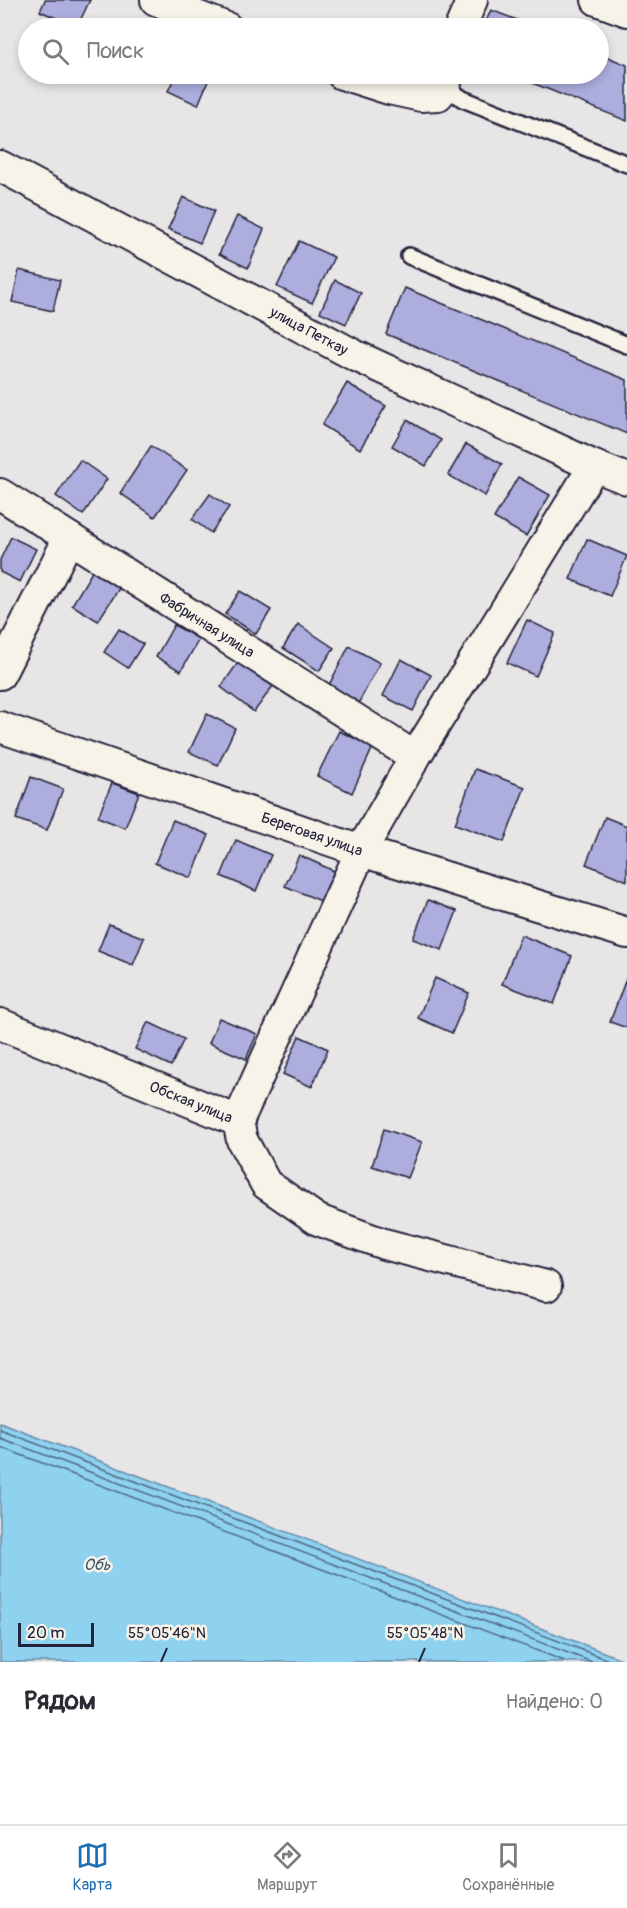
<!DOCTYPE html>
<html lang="ru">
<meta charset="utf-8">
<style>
body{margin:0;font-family:Pangolin,sans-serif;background:#f7f7f7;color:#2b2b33}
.scale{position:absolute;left:18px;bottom:15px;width:76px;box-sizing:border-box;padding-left:6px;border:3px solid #22223b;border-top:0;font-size:16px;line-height:21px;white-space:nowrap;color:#22223b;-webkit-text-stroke:4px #f7f3e8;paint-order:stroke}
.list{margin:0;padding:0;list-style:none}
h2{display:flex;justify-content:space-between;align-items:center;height:78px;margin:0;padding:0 24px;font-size:26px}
h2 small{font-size:20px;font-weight:400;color:#7c7c81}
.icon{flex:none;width:33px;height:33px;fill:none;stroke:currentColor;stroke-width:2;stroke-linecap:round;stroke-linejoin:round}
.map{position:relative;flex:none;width:627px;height:1662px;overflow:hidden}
.search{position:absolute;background:#fff;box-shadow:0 3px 9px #0003;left:18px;right:18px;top:18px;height:66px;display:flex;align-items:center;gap:15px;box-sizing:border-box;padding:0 21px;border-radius:33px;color:#7c7c81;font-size:22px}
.sheet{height:162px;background:#fff}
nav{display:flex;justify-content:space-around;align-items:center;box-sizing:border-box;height:84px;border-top:2px solid #e1e1e2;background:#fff;font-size:16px;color:#7c7c81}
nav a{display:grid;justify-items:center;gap:3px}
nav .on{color:#1f6fb2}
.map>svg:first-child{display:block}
</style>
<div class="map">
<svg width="627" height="1662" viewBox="0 0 627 1662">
<rect width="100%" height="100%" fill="#e8e5e6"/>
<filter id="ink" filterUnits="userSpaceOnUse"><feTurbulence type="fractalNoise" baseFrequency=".0167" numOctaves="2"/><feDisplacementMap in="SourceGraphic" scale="12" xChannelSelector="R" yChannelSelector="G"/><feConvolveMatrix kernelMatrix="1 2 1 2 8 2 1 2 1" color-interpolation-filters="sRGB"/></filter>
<g filter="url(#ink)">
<polygon fill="#8fd2f0" stroke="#638ca8" stroke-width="1.5" points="0,1423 627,1661 627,1662 0,1662"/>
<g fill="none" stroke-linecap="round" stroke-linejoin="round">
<g stroke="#4e6883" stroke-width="1.5">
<polyline points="0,1430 614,1662"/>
<polyline points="0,1438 592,1662"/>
<polyline points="0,1447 567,1662"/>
</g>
</g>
<g fill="#adadde" stroke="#22223b" stroke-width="1.5">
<polygon points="45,0 90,0 77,27 40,11"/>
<polygon points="491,10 538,28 483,28"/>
<polygon points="598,53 627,65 627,121 510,74 598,74"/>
<polygon points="176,74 211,74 198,105 168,91"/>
<polygon points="183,197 214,211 200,243 168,229"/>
<polygon points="237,216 264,229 248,268 219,254"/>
<polygon points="299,241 334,257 312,303 277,287"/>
<polygon points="19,270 60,280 53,311 12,302"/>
<polygon points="335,280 361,293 346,324 320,312"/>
<polygon points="405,288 627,380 627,434 386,334"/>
<polygon points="347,383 386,406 360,449 322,425"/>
<polygon points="407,420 441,440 426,466 392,446"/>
<polygon points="466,444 502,464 485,496 448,475"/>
<polygon points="151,446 187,470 155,517 120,493"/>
<polygon points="80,460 107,479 83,515 56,496"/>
<polygon points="518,477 550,495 526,536 494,518"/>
<polygon points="210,494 229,507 211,533 192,519"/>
<polygon points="11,537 36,549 20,582 0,572 0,560"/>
<polygon points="587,539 627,556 610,596 570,579"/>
<polygon points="93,570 120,587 98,621 72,605"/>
<polygon points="240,591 271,610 256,634 225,614"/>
<polygon points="527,620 555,633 536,676 507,663"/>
<polygon points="298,624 334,648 319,671 283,648"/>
<polygon points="174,625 199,639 181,671 156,657"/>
<polygon points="119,629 143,644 128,668 104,652"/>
<polygon points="349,646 380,663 358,704 328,687"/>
<polygon points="401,659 431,675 413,711 383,696"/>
<polygon points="239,661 273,686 254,712 221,687"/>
<polygon points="207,714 235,728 218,765 189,752"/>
<polygon points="339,731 373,747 352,793 317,776"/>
<polygon points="475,769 525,787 504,842 455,824"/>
<polygon points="31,777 63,789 47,830 16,819"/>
<polygon points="112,783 139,793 125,828 98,817"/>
<polygon points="605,817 627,826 627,881 586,864"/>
<polygon points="173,820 209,835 191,878 155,863"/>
<polygon points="236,840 271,855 256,891 221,876"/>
<polygon points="299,855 334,871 321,901 285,886"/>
<polygon points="428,900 457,911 442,950 413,939"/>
<polygon points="109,924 144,938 133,965 98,951"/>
<polygon points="521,935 572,956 554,1004 502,984"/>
<polygon points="627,976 627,1028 610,1022"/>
<polygon points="435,978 469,993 452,1033 418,1018"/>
<polygon points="219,1018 257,1034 246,1059 209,1043"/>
<polygon points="148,1022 184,1039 171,1066 135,1049"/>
<polygon points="299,1036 328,1049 312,1087 283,1074"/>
<polygon points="384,1129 422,1142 408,1178 372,1166"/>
</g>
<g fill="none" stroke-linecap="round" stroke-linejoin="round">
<defs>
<g id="service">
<polyline points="445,87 463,99 627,164"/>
<polyline points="409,256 627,345"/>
</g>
<g id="minor">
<polyline points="156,0 227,28"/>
<polyline points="597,0 627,11"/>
<polyline points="460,28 472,0"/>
<polyline points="342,74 389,89 421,96 438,95 445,87 448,74"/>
<polyline points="0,166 354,355 594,466 627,479"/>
<polyline points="0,494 415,757"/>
<polyline points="0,674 69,538"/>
<polyline points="0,727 361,851 627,933"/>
<polyline points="0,1024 238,1121 242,1140 266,1184 318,1220 384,1244 546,1286"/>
<polyline points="238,1121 361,851 415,757 594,466"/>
</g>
</defs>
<use href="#service" stroke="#22223b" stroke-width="20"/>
<use href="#minor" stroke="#22223b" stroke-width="34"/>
<use href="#service" stroke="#f7f3e8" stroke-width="15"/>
<use href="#minor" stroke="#f7f3e8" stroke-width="30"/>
</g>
</g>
<path fill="none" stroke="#22223b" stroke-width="2" d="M 161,1662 L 167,1648M 419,1662 L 425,1648"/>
<g text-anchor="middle" stroke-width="5" stroke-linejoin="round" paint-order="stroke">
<g font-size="15" fill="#22223b" stroke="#f7f3e8">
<text transform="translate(309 331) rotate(28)" y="5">улица Петкау</text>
<text transform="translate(207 625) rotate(32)" y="5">Фабричная улица</text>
<text transform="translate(312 834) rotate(19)" y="5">Береговая улица</text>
<text transform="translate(191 1102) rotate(22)" y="5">Обская улица</text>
</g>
<g font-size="16" font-style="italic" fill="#435771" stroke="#f7f3e8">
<text x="97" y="1570">Обь</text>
</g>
</g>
<g font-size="15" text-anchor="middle" fill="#22223b" stroke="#f7f3e8" stroke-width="5" stroke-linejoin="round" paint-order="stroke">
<text x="167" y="1638">55°05'46"N</text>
<text x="425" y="1638">55°05'48"N</text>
</g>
</svg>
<div class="scale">20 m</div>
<div class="search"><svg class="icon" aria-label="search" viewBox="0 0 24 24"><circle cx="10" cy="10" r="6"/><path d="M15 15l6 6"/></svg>Поиск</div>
</div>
<section class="sheet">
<h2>Рядом<small>Найдено: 0</small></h2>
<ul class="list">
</ul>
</section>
<nav>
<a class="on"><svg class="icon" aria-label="map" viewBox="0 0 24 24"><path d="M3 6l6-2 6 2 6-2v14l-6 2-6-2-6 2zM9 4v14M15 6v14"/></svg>Карта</a>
<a><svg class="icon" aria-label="directions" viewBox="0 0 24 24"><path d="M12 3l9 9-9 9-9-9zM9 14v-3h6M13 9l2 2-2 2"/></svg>Маршрут</a>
<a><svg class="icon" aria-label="saved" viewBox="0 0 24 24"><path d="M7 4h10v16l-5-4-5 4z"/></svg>Сохранённые</a>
</nav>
